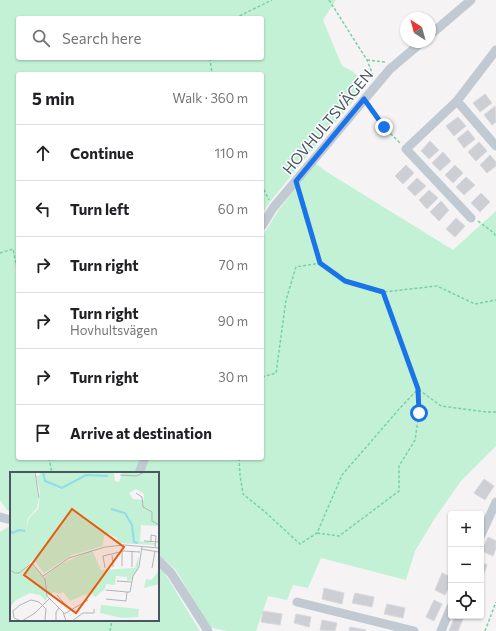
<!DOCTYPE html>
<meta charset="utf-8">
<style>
body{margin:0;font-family:Commissioner,sans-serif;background:#f2f2f2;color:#202124}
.controls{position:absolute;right:12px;bottom:12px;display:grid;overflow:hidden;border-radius:4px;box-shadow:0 1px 3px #0004}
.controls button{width:36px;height:36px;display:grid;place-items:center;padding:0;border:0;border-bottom:1px solid #e0e0e0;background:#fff;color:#202124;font:20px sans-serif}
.compass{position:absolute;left:400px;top:12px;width:36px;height:36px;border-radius:50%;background:#fff;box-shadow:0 1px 3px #0004;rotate:324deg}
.stop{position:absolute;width:12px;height:12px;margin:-9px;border:3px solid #1a73e8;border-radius:50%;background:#fff}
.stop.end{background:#1a73e8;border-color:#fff;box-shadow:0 1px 4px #0008}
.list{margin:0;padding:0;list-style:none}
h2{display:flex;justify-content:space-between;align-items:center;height:52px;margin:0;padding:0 16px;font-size:17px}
h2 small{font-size:13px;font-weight:400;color:#757577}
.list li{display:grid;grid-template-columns:26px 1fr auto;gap:12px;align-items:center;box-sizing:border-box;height:56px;padding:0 16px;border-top:1px solid #e0e0e0}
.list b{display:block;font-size:15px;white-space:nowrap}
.list p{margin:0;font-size:13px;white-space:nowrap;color:#757577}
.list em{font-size:13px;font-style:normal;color:#757577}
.icon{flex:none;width:22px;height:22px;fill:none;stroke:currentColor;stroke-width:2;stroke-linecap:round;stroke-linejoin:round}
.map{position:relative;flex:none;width:496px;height:631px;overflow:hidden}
.search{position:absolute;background:#fff;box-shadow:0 1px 3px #0004;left:16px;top:16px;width:248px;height:44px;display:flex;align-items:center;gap:10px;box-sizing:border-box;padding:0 14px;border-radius:4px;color:#757577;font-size:15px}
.panel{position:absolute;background:#fff;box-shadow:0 1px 3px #0004;left:16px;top:72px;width:248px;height:388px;border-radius:4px}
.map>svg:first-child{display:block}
</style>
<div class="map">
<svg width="496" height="631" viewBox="0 0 496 631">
<rect width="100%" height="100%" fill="#f5f3f3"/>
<g fill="#c3f1d5" fill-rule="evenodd">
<path d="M 0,0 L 336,0 L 323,20 L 342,66 L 352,71 L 359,77 L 361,92 L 318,143 L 269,203 L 262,214 L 262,74 L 18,74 L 18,458 L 142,458 L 137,473 L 11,473 L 11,512 L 7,510 L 0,500 ZM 18,18 L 262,18 L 262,58 L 18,58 Z"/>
<polygon points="315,163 327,172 453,250 496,211 496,446 461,481 435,518 415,551 406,580 321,558 308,588 293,585 287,600 268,596 256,631 226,631 209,627 176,570 158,554 158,473 143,473 149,458 262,458 262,237 278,211"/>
<polygon points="8,527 11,527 11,620 158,620 158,566 163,570 190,615 200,631 0,631 0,532"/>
</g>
<g fill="#cdcfd5" stroke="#d7d9de">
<polygon points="485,94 492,103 480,112 473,103"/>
<polygon points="495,106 496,122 492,125 484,115"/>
<polygon points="458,117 466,126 454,136 446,126"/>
<polygon points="468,130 475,139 464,148 457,139"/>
<polygon points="430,141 439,150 429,159 421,151"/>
<polygon points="479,142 487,151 476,161 468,152"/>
<polygon points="443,152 451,161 440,171 432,163"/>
<polygon points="490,155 496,162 496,166 487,173 480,165"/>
<polygon points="406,165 414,173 403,184 395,176"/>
<polygon points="455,165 463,173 453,183 445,175"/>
<polygon points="466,177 475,185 464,195 456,187"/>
<polygon points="417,178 426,186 415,196 407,188"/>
<polygon points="429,190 438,198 427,209 419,200"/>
<polygon points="481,193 490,202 480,212 471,203"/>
<polygon points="441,201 449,210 439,221 430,212"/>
<polygon points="456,218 465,226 455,237 446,229"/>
<polygon points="484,479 494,486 485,500 474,493"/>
<polygon points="488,537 496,541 496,548 493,556 482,551"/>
<polygon points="481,562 487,565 482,579 481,578"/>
<polygon points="442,573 451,577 451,583 445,595 435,590"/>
<polygon points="324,588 344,593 342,604 322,599"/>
<polygon points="355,593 374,597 372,607 352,603"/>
<polygon points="434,600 442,604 434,621 426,617"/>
<polygon points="387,604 405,608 403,618 384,614"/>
<polygon points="263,611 282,614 280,625 261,622"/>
<polygon points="296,614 311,617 309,627 294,623"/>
<polygon points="455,616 464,616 458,631 449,631"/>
<polygon points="322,620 337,623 335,631 320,630"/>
<polygon points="350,627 366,630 365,631 349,631"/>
</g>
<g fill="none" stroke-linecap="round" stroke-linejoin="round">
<g stroke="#7ad0a6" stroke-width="1.5" stroke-dasharray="3 2" stroke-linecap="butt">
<polyline points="329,0 367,60 373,75"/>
<polyline points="235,18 272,0"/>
<polyline points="210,58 212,74"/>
<polyline points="367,60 385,62"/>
<polyline points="369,106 384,127 400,143"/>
<polyline points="262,185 269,200"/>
<polyline points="299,190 320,263"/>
<polyline points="478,221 494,233 496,237"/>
<polyline points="0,253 13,249 18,273"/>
<polyline points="262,377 276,373 286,300 296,267 320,263 345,281 382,292"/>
<polyline points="49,458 52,473"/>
<polyline points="239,458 240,475 243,494 264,511 300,544 317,533 342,475 400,408 418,389 383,292 437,286 475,304 496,300"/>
<polyline points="317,533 339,536 399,491 399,466 415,440 419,413 418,389 441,406 486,412 496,412"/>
<polyline points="110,631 112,620"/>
<polyline points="485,631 496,602"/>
</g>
<g stroke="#c1cad2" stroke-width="9">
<polyline points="430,35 471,0"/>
<polyline points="457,101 496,146"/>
<polyline points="471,218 406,149 457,101 496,50"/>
<polyline points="262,226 273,208 390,69 422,42"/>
<polyline points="139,473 145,458"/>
<polyline points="0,517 11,520"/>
<polyline points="481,535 496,502"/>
<polyline points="158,560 171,573 208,631"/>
<polyline points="297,602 414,631"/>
<polyline points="441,631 451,607"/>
</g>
</g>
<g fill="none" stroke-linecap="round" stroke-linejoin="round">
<polyline stroke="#1a73e8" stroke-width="5" points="384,127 364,99 296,181 320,263 345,281 383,292 418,389 419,413"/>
</g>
<g text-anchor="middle" stroke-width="3" stroke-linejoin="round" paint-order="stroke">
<g font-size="15" fill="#4a5661" stroke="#fff">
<text transform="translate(328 122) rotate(-50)" y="5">HOVHULTSVÄGEN</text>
</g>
</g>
<g transform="translate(10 472)">
<rect width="149" height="149" fill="#f5f3f3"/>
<path d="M 0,0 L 24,0 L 29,27 L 27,36 L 18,46 L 16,60 L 19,46 L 28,37 L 29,33 L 30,20 L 26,4 L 30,3 L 29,0 L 104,0 L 105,9 L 109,10 L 113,0 L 149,0 L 149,54 L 131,53 L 130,69 L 145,71 L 145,73 L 107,71 L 107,66 L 99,62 L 94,64 L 93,74 L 62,83 L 34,101 L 23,87 L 15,97 L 23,93 L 36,109 L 37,127 L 32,132 L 35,128 L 30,123 L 20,121 L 6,128 L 0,135 ZM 126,17 L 134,22 L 134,28 L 123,27 L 119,21 ZM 82,78 L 91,98 L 125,96 L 129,83 L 128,96 L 121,108 L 117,109 L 117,105 L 106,104 L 105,113 L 96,112 L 95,117 L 85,125 L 82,122 L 74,123 L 60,129 L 53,120 L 49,122 L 44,120 L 40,124 L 36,119 L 35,104 L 49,93 ZM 149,99 L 149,112 L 134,116 L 136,107 L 141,108 ZM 91,133 L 129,137 L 128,145 L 112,146 L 90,141 Z" fill="#c3f1d5" fill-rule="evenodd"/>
<path fill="none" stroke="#90daee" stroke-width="2" d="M 33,0 L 35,9 L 52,16 L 76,3 L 98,4M 101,37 L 115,41 L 122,53 L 124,70 L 128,71M 0,58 L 2,61 L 9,58 L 15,59"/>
<path fill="none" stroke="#b1b4b9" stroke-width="1" d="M 25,0 L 29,26M 110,3 L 127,4 L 134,0M 126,21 L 132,25 L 133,35 L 142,40 L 142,49 L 149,53M 134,69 L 149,70M 141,70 L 141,63 L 146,64 L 145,75M 131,77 L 149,80M 112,80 L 112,94M 102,83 L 103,95M 122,95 L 122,80M 95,96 L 93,84 L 114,79 L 130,80M 142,96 L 145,79M 0,98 L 5,101 L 9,101 L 22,91 L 35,107 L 37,124 L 53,140 L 56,149M 33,104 L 59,86 L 95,75 L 114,73 L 149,76M 107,109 L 121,110M 96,118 L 117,120M 47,123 L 59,137M 96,127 L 116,129M 116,129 L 117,120 L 120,120 L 123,104 L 129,95 L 132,74M 54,142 L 78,128M 11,149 L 4,146 L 3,139 L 10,133 L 21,128 L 29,130 L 36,137 L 35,148M 12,149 L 25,141 L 39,127M 46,149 L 46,140 L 49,136M 62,149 L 73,141 L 84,141 L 84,137"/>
<path fill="#e8590c" fill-opacity="0.15" stroke="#e8590c" stroke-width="2" d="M 62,37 L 114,75 L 66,141 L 14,103 Z"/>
<rect width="149" height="149" fill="none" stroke="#4a5661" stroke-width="2"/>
</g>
</svg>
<div class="controls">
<button>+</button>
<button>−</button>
<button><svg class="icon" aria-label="locate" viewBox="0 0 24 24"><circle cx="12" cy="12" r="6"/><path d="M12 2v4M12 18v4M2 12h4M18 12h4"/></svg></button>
</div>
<svg class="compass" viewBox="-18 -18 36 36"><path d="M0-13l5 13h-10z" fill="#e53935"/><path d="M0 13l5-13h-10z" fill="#757577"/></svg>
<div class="stop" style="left:419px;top:413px"></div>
<div class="stop end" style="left:384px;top:127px"></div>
<div class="search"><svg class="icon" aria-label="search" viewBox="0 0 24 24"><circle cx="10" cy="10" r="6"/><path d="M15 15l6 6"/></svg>Search here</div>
<section class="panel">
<h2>5 min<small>Walk · 360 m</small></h2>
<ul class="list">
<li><svg class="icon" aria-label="ahead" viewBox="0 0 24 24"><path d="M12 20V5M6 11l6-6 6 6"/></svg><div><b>Continue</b></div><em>110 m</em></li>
<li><svg class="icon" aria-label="left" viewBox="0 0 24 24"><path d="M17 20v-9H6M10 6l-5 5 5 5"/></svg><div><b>Turn left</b></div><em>60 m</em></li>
<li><svg class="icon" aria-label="right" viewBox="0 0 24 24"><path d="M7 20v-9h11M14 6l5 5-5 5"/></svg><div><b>Turn right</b></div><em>70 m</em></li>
<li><svg class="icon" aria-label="right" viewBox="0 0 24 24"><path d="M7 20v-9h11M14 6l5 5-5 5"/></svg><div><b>Turn right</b><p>Hovhultsvägen</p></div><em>90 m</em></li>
<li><svg class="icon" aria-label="right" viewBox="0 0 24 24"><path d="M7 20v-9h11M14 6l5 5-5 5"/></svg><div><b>Turn right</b></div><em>30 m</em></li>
<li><svg class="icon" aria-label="arrive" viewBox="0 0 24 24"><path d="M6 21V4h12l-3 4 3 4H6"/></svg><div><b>Arrive at destination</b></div></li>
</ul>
</section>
</div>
